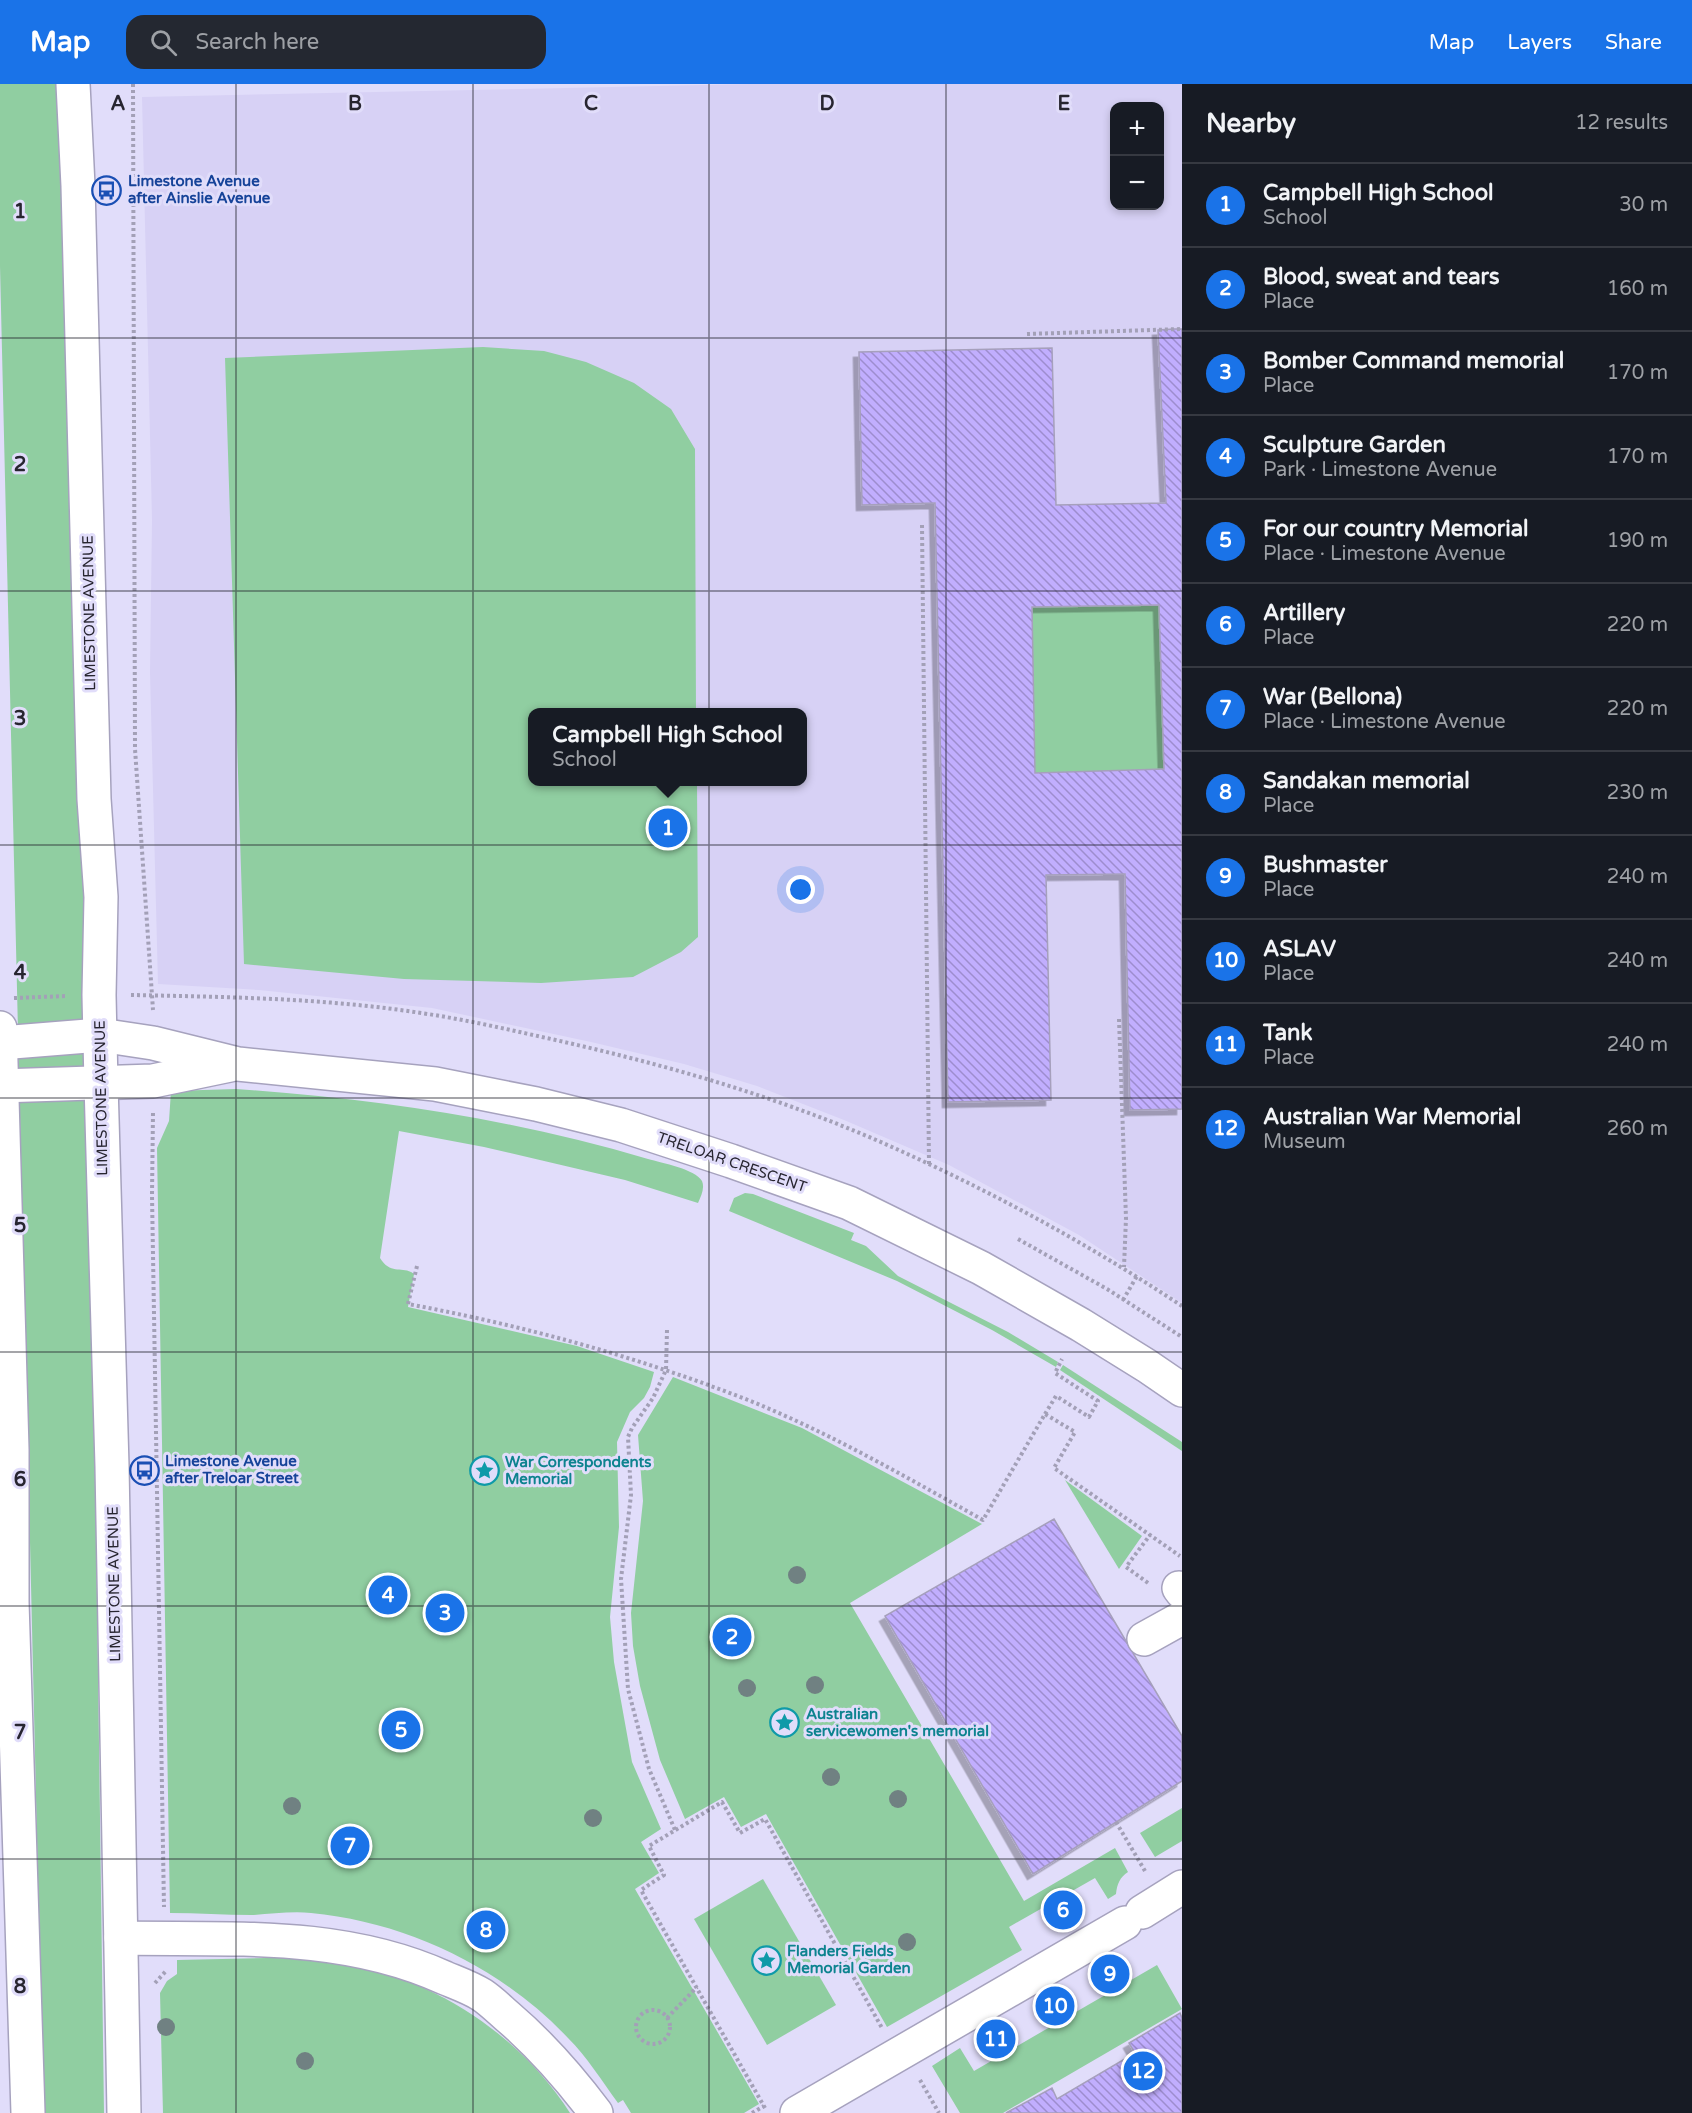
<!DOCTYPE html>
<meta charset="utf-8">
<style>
body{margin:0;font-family:"Varela Round",sans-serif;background:#242831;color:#f1f3f6}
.controls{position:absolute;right:18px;top:18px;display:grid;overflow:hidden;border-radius:12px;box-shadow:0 3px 9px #0003}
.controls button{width:54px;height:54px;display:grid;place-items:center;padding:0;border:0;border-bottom:2px solid #363941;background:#171b24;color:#f1f3f6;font:30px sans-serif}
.you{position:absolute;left:801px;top:806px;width:21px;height:21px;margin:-15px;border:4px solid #fff;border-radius:50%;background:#1a73e8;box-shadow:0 0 0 9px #1a73e833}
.badge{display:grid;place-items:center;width:39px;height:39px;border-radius:50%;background:#1a73e8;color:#fff;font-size:20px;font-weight:700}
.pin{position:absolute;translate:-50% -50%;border:3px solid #fff;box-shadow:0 2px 6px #0006}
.popup{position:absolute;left:528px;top:624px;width:279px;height:78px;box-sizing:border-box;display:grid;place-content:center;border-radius:12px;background:#171b24;filter:drop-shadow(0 2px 4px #0005);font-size:20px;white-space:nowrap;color:#9ea1a6}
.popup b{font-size:22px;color:#f1f3f6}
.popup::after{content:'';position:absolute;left:50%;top:100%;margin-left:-12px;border:12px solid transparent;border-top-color:#171b24}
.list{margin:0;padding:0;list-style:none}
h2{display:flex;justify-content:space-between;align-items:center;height:78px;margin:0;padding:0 24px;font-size:26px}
h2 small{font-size:20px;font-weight:400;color:#9ea1a6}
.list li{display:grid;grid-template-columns:39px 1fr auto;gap:18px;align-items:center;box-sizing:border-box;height:84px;padding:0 24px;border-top:2px solid #363941}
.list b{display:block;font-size:22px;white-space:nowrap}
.list p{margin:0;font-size:20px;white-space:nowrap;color:#9ea1a6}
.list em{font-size:20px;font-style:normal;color:#9ea1a6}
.icon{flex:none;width:33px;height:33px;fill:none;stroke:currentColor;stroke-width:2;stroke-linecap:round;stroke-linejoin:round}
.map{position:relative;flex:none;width:1182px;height:2029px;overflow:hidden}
header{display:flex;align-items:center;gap:36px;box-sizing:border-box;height:84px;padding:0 30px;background:#1a73e8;color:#fff}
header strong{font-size:28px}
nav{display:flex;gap:33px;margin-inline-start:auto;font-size:21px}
.search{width:420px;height:54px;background:#242831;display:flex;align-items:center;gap:15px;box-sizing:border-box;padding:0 21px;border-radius:18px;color:#9ea1a6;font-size:22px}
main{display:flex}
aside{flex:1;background:#171b24}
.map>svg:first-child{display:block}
</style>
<header>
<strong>Map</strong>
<div class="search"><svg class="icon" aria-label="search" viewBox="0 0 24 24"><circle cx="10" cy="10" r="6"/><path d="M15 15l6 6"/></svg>Search here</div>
<nav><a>Map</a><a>Layers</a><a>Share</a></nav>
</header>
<main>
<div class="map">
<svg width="1182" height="2029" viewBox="0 0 1182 2029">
<defs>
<pattern id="building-back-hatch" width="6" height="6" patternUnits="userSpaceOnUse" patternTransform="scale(1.5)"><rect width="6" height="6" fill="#c1aefe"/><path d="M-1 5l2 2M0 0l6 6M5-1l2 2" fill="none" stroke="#9d8dce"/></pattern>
<filter id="shadow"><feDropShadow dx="-5.5" dy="5.5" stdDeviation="0" flood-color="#0004"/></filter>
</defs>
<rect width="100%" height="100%" fill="#e1ddfa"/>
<path fill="#d7d1f5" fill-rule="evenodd" d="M 750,0 L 1182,0 L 1182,1219 L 1079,1151 L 949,1081 L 844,1036 L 757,1002 L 684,980 L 591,958 L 432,924 L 259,906 L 158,900 L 150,588 L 152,436 L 142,13 ZM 1114,22 L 1160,22 L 1160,122 L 1114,122 ZM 533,628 L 803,628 L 803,698 L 533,698 Z"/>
<g fill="#90cea1">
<polygon points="0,0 83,0 88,846 104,2029 44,2029 43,2011 0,182"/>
<polygon points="483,263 544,267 586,278 634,299 671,325 695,365 696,628 533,628 533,698 697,698 698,853 681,868 633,893 541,899 404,895 244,880 225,274"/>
<polygon points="1159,521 1164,685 1035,689 1032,523"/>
<path d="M 236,1005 C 376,1015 514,1035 648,1075 C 662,1079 695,1085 702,1097 C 705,1104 701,1112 698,1119 L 625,1096 L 484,1063 L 399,1047 L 380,1174 C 391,1192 403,1181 414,1190 L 408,1223 L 577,1262 L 654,1288 L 650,1303 L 644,1314 L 630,1328 L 617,1358 L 619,1443 L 610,1533 L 614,1578 L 632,1678 L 661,1745 L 641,1758 L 659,1789 L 635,1805 L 759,2020 L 744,2029 L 631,2029 L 623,2016 L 618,2019 C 602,1997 587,1973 568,1954 C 502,1884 407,1838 311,1829 C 292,1827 271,1830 252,1831 C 225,1831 197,1829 170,1829 L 157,1064 L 169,1037 L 171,1007 Z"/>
<polygon points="745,1109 753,1110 854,1149 851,1156 866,1162 898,1192 1008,1248 1058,1278 1056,1283 992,1246 897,1197 729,1127 734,1114"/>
<polygon points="1063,1281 1182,1358 1182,1367 1060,1286"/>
<path d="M 673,1293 L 802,1344 L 982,1440 L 850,1519 L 1024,1817 L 1115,1764 L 1128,1788 C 1120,1793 1117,1800 1116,1810 L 1108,1815 L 1095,1794 L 1009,1843 L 1022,1866 L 887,1943 L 766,1730 L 741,1743 L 724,1713 L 685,1735 L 660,1676 L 640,1602 L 633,1562 L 631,1529 L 643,1417 L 638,1351 Z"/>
<polygon points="1065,1396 1142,1452 1119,1485"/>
<polygon points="1182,1724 1182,1757 1155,1773 1140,1749"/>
<polygon points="763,1795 836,1921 767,1961 694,1835"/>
<path d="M 267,1874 C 293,1874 319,1874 345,1879 C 436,1896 520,1951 570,2029 L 163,2029 L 160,1909 L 167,1897 L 177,1890 L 177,1876 Z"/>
<polygon points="1157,1881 1182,1925 1003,2029 960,2029 932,1982 960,1964 974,1987"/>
</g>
<g fill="url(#building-back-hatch)" stroke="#a6a0bc" stroke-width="1.5" fill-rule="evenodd" filter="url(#shadow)">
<path d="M 1174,245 L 1182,245 L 1182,1025 L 1130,1026 L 1125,790 L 1046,791 L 1051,1016 L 948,1018 L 935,419 L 862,421 L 859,268 L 1052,264 L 1056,421 L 1166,419 L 1158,246 ZM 1159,521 L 1164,685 L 1035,689 L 1032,523 Z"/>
<polygon points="1054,1435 1182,1652 1182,1697 1033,1790 885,1532"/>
<polygon points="1180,1929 1182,1934 1182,2029 1006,2029 1052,2004 1057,2015 1135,1969 1129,1959"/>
</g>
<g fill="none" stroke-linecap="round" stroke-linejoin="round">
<defs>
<g id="minor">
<polyline points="0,959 100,951 153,959 238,980 435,1000 536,1020 621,1041 731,1077 849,1119 981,1184 1081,1241 1147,1282 1182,1306"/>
<polyline points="0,1002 153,997 230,981"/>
<polyline points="1179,1504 1182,1508"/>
<polyline points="1144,1555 1182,1534"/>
<polyline points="1142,1828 1182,1803"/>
<path d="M 121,1854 C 231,1856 342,1847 445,1894 C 457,1899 471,1904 482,1911 C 491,1917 499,1925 507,1932 C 541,1961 569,1993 596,2029"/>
<polyline points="797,2029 1125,1839"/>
</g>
<g id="major">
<polyline points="73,0 78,102 94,715 101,813 99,911 101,1000 112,1382 124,2029"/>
<polyline points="0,944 12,1365 12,1518 28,2029"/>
</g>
</defs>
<use href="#minor" stroke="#a6a2be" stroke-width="36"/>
<use href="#major" stroke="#a6a2be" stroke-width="36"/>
<g stroke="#a3a0b7" stroke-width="4" stroke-dasharray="3 3" stroke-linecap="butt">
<polyline points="133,0 135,665 153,926"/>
<polyline points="1027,250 1182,245"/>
<polyline points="922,441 929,1080"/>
<path d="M 131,911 C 228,913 325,914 421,929 C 462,935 502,944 542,953 C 665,980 788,1015 903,1068 C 1000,1112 1093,1163 1182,1222"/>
<polyline points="14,914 67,912"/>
<polyline points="1119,935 1126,1134 1124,1183"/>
<polyline points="153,1029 152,1111 164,1823"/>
<polyline points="1018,1155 1107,1205 1182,1253"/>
<path d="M 417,1182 L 408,1220 C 525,1242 638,1273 748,1316 C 830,1349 906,1393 983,1436 L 1045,1330 L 1075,1348 L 1054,1384 L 1180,1472"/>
<polyline points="1123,1216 1137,1192"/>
<polyline points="667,1246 666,1286 653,1314 632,1344 628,1353 631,1411 621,1495 628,1605 649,1685 675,1746"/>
<polyline points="1045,1330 1056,1312 1089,1333 1098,1317 1055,1289 1062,1275"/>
<polyline points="1148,1499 1126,1483 1150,1451"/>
<polyline points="1116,1738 1145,1787"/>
<polyline points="155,1899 166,1887"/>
<circle cx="653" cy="1943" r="17"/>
<polyline points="667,1934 697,1903"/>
<polyline points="920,1996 939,2029"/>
<polyline points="765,2024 641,1806 664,1791 649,1762 722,1718 740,1749 765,1735 882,1944"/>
<polyline points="752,2029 764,2022"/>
</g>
<use href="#minor" stroke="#fff" stroke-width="33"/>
<use href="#major" stroke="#fff" stroke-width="33"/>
</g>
<g fill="#708182">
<circle cx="797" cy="1491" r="9"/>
<circle cx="815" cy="1601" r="9"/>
<circle cx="747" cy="1604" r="9"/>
<circle cx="831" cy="1693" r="9"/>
<circle cx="898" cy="1715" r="9"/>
<circle cx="292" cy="1722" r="9"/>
<circle cx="593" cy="1734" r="9"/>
<circle cx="907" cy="1858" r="9"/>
<circle cx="166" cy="1943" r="9"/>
<circle cx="305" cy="1977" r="9"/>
</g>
<path fill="none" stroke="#272530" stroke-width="1.5" stroke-opacity="0.55" d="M 236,0 L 236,2029M 473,0 L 473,2029M 709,0 L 709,2029M 946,0 L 946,2029M 0,254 L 1182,254M 0,507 L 1182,507M 0,761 L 1182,761M 0,1014 L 1182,1014M 0,1268 L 1182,1268M 0,1522 L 1182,1522M 0,1775 L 1182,1775"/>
<defs>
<symbol id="bus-ring" viewBox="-11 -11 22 22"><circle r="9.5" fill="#e1ddfa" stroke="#1a4fb4" stroke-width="1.5"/><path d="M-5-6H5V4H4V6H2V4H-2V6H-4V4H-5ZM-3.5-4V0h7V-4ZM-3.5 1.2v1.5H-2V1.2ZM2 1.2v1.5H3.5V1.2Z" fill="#1a4fb4"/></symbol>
<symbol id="sight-ring" viewBox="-11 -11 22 22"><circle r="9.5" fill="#e1ddfa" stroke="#0f9aa8" stroke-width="1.5"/><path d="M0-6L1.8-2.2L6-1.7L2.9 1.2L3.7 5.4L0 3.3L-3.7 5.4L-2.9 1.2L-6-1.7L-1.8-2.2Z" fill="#0f9aa8"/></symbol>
</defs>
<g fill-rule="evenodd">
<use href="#bus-ring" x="90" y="90" width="33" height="33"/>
<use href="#bus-ring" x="128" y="1370" width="33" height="33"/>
<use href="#sight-ring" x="468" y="1370" width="33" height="33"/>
<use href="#sight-ring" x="768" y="1622" width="33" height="33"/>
<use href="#sight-ring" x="750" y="1860" width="33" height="33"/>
</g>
<g text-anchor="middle" stroke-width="6" stroke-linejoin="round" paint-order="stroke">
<g font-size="15" font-weight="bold" fill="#164399" stroke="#e1ddfa" text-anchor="start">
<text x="128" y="102">Limestone Avenue<tspan x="128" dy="17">after Ainslie Avenue</tspan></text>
<text x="165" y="1382">Limestone Avenue<tspan x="165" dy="17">after Treloar Street</tspan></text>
</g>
<g font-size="15" fill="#272530" stroke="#e1ddfa">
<text transform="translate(89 529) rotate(-91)" y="5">LIMESTONE AVENUE</text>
<text transform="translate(101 1014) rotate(-91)" y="5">LIMESTONE AVENUE</text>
<text transform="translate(732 1078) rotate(19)" y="5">TRELOAR CRESCENT</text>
<text transform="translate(114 1500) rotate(-91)" y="5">LIMESTONE AVENUE</text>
</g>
<g font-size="15" font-weight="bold" fill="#0d838f" stroke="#e1ddfa" text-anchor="start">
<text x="505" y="1383">War Correspondents<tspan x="505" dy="17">Memorial</tspan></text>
<text x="806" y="1635">Australian<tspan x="806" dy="17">servicewomen's memorial</tspan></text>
<text x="787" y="1872">Flanders Fields<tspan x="787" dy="17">Memorial Garden</tspan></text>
</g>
</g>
<g font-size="20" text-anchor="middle" font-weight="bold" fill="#272530" stroke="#e1ddfa" stroke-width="6" stroke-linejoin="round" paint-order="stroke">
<text x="118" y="26">A</text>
<text x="355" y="26">B</text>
<text x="591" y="26">C</text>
<text x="827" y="26">D</text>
<text x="1064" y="26">E</text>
<text x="20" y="134">1</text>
<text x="20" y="387">2</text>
<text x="20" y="641">3</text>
<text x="20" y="895">4</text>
<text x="20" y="1148">5</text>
<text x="20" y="1402">6</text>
<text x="20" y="1655">7</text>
<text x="20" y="1909">8</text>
</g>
</svg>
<div class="controls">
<button>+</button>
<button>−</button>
</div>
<div class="you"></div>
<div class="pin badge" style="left:668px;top:744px">1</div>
<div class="popup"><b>Campbell High School</b>School</div>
<div class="pin badge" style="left:732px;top:1553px">2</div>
<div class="pin badge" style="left:445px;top:1529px">3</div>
<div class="pin badge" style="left:388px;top:1511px">4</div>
<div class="pin badge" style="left:401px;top:1646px">5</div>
<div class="pin badge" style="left:1063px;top:1826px">6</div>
<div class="pin badge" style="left:350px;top:1762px">7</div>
<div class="pin badge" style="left:486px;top:1846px">8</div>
<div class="pin badge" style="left:1110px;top:1890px">9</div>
<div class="pin badge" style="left:1055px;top:1922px">10</div>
<div class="pin badge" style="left:996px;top:1955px">11</div>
<div class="pin badge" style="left:1143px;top:1987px">12</div>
</div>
<aside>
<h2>Nearby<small>12 results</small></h2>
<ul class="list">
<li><span class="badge">1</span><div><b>Campbell High School</b><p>School</p></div><em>30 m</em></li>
<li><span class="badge">2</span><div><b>Blood, sweat and tears</b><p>Place</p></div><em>160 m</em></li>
<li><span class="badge">3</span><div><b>Bomber Command memorial</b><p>Place</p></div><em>170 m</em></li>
<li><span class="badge">4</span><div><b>Sculpture Garden</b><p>Park · Limestone Avenue</p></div><em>170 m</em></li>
<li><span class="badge">5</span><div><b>For our country Memorial</b><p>Place · Limestone Avenue</p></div><em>190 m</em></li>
<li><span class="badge">6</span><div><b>Artillery</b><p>Place</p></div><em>220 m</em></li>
<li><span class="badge">7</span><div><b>War (Bellona)</b><p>Place · Limestone Avenue</p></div><em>220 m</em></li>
<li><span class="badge">8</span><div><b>Sandakan memorial</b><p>Place</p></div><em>230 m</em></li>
<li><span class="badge">9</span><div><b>Bushmaster</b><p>Place</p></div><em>240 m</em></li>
<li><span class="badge">10</span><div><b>ASLAV</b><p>Place</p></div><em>240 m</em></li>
<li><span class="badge">11</span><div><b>Tank</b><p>Place</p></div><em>240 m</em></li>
<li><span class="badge">12</span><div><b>Australian War Memorial</b><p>Museum</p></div><em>260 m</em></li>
</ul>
</aside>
</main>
